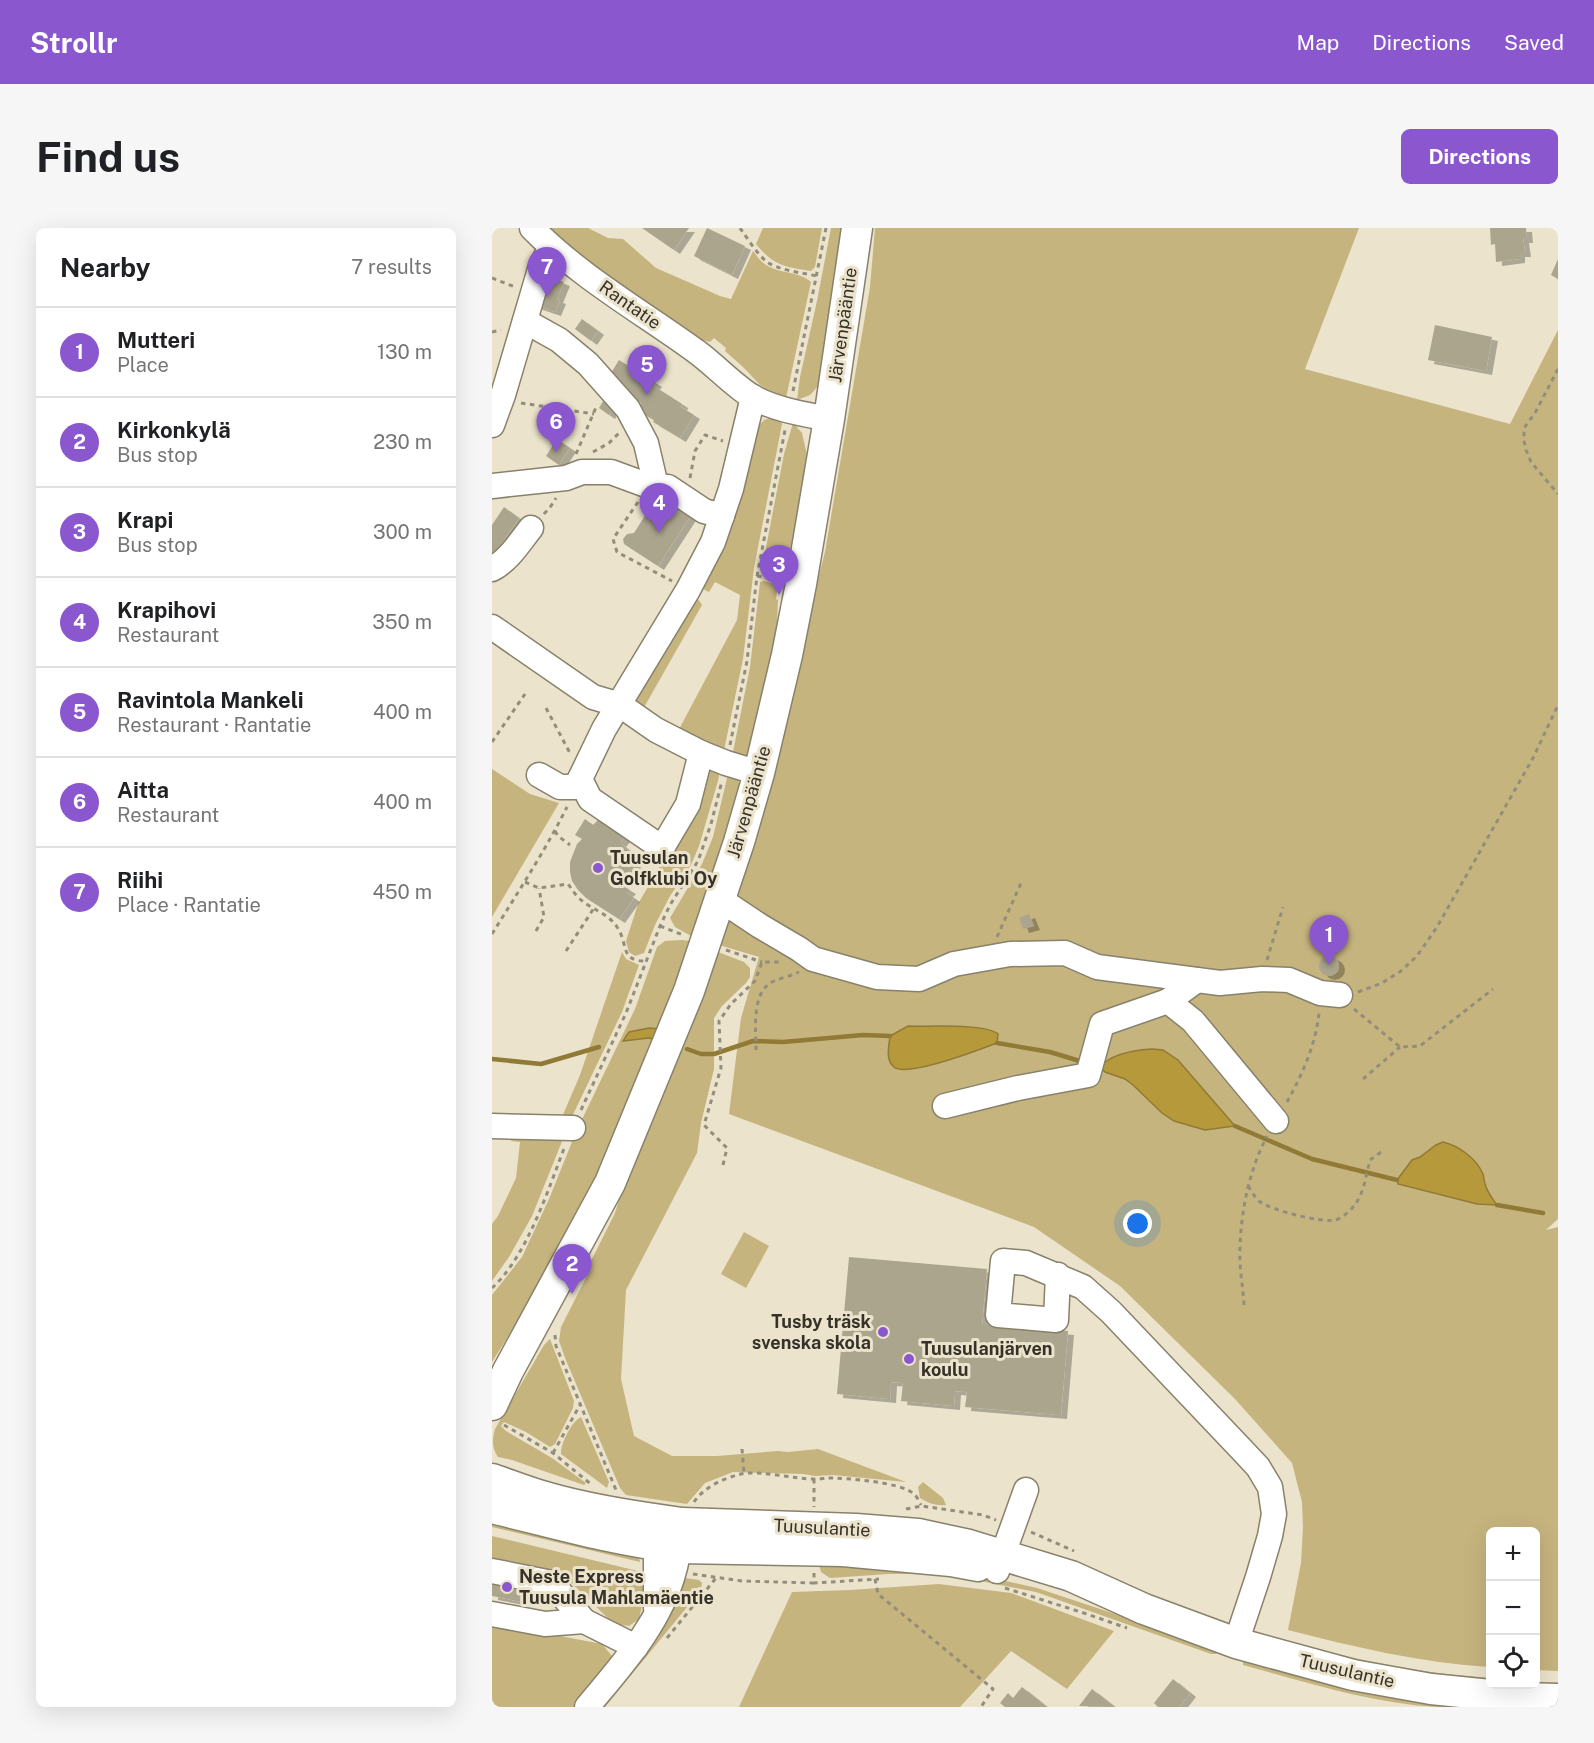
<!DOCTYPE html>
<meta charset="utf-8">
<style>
body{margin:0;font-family:"Public Sans",sans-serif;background:#f6f6f6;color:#202124}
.controls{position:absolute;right:18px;bottom:18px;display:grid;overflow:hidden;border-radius:9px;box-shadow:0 6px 24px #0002}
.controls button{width:54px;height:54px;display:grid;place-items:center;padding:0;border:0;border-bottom:2px solid #e0e0e0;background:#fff;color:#202124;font:30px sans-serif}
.you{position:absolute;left:646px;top:996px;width:21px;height:21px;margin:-15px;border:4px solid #fff;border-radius:50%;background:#1a73e8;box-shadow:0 0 0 9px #1a73e833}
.badge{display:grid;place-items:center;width:39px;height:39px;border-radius:50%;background:#8b57cf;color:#fff;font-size:20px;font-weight:700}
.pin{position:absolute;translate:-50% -50px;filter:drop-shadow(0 2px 3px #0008)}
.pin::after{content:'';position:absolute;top:32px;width:21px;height:18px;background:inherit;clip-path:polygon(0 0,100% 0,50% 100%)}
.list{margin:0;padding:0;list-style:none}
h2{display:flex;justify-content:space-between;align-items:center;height:78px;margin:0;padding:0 24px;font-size:26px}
h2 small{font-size:20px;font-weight:400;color:#757577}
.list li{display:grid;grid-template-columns:39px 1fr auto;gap:18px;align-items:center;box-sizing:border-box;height:90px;padding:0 24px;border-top:2px solid #e0e0e0}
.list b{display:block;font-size:22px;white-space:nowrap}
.list p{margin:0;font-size:20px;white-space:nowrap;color:#757577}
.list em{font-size:20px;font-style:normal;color:#757577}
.icon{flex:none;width:33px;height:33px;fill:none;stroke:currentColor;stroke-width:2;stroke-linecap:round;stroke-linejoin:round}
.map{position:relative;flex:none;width:1066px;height:1479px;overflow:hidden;border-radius:9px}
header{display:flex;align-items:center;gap:36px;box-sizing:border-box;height:84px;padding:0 30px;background:#8b57cf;color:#fff}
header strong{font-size:28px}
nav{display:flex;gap:33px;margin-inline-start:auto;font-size:21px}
.intro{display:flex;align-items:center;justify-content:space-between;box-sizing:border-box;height:144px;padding:0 36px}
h1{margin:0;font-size:42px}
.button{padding:15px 27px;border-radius:9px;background:#8b57cf;color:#fff;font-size:21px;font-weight:700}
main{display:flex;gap:36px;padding:0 36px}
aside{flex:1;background:#fff;border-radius:9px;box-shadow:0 6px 24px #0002}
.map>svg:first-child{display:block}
</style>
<header>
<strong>Strollr</strong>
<nav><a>Map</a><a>Directions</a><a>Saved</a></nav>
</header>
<div class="intro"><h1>Find us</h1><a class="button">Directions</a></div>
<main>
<aside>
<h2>Nearby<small>7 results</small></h2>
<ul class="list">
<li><span class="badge">1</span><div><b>Mutteri</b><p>Place</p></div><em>130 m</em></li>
<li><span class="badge">2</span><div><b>Kirkonkylä</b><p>Bus stop</p></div><em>230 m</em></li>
<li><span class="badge">3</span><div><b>Krapi</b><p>Bus stop</p></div><em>300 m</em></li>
<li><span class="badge">4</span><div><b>Krapihovi</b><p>Restaurant</p></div><em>350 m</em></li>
<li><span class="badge">5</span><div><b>Ravintola Mankeli</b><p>Restaurant · Rantatie</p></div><em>400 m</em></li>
<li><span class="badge">6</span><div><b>Aitta</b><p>Restaurant</p></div><em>400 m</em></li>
<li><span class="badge">7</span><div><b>Riihi</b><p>Place · Rantatie</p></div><em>450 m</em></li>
</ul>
</aside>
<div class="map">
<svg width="1066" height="1479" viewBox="0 0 1066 1479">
<defs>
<filter id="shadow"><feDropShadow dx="6" dy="4" stdDeviation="0" flood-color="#0004"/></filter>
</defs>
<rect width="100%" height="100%" fill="#ebe3cb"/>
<g fill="#c6b47e">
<path d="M 54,0 L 96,0 L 116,10 L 131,11 L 164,40 L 228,68 L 239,71 L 261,23 C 265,28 269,34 274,37 C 288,46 307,43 319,54 L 294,170 C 276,168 266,155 255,143 C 248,136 240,129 233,123 L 234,120 L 222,110 L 218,114 L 203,110 L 128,59 Z"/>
<path d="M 271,0 L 330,0 L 323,39 L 319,43 C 293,39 282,38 264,16 Z"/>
<polygon points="339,0 354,0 327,157 318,167 305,172 308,149 325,73"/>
<path d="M 383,0 L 867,0 L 813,141 L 1018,196 L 1066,102 L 1066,991 L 1054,1002 L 1066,999 L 1066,1443 L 1044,1442 L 1044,1304 L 999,1304 L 998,1439 C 930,1435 862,1419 796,1402 L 809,1335 L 811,1299 L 810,1274 L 800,1235 L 743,1171 L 628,1058 L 542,999 L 237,886 L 249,790 L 267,729 L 227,717 L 236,692 L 247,693 L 245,673 L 246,660 L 333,324 L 378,59 Z"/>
<polygon points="281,189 288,190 290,196 262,340 251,431 231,527 184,507 245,392 248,367 223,354 217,364 209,360 265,199 272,192"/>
<polygon points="301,195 310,205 315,227 302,308 290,346 287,348 273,345 270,340 292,226"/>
<polygon points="272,353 288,358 287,363 285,363 284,371 286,372 284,418 258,525 252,530 240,529 258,439 268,354"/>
<polygon points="201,371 206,371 210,377 150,483 144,479 141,470"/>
<polygon points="222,537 228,542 226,553 207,618 199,637 178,668 163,697 152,725 143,728 137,724 134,713 146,676 180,617 211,542"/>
<polygon points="0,541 38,566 67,575 0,689"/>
<polygon points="236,546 244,549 249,558 201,709 183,699 178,690 210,636 221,609"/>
<path d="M 189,712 L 199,713 L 168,801 L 157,800 L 137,804 L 131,812 L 157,810 L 163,812 C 153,839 143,867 131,893 C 94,976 49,1057 0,1134 L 0,1067 L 30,1029 L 57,971 L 84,904 L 143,781 L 165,719 L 173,713 Z"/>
<polygon points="130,724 134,731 147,737 130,784 77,895 67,896 88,847"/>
<polygon points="226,724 252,734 258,740 258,749 254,755 230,778 222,790 222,841 209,895 205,925 134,1062 129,1151 142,1208 180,1228 225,1228 286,1223 296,1224 326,1221 414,1254 341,1247 323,1248 311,1246 241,1244 213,1255 195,1276 134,1267 128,1260 73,1130 67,1113 69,1099 97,1044 98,1035 123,985 139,932"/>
<polygon points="21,906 73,906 40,988 17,1029 0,1053 0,996 6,988 24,950 28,914 19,913"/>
<polygon points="252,1004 277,1018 254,1060 229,1046"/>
<path d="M 58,1111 L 82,1173 L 81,1180 L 63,1216 L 58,1219 L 34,1204 L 12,1194 L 9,1198 L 14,1203 L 60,1230 L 94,1255 L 92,1257 L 20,1232 L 6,1229 C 0,1220 0,1212 3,1201 L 52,1117 Z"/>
<path d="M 89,1189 L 117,1254 L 115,1260 L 69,1226 C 68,1216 80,1193 89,1189 Z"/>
<path d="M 431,1254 L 451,1270 L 454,1277 C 444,1278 436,1275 428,1270 L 426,1259 Z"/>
<polygon points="0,1290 138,1325 148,1332 148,1334 0,1299"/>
<polygon points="0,1308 150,1344 155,1356 147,1391 137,1398 122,1396 71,1347 0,1334"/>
<polygon points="327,1337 455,1340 545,1360 650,1395 725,1423 724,1426 719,1426 544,1364 454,1346 396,1346 338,1350 329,1344"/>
<polygon points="193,1350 207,1352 210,1355 209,1362 113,1479 109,1479 167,1409 189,1355"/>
<polygon points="447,1356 519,1365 622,1403 575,1461 519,1423 468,1479 247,1479 300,1364 358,1362"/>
<polygon points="0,1395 110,1416 120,1428 113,1442 82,1479 0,1479"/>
<path d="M 755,1402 L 759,1402 C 818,1420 878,1436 939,1444 C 959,1447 979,1448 998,1450 L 998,1456 L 867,1437 Z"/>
<path d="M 751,1433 L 758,1433 L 981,1479 C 969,1479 956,1479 944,1479 C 878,1475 814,1454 751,1437 Z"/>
</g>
<g fill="#b6993b" stroke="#907a36" stroke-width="1.5">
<path d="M 416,798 C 436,799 493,795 506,806 L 505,815 C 489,821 415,850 402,839 C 393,832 397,818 398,808 Z"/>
<polygon points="157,800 168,801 163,812 157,810 131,813 137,804"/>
<path d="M 660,821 L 671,822 L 686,832 L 743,898 L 713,902 L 682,893 L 670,885 L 641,857 L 633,851 L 613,844 L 608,839 C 619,826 644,822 660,821 Z"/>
<path d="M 951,914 C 967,918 984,930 991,946 C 992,949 992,953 993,956 C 995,964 1000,970 1005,977 L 985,976 L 906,956 L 905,952 L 920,932 L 928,929 L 944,917 Z"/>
</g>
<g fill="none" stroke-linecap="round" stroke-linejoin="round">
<g stroke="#907a36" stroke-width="4.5">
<polyline points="505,815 558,824 591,834"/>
<polyline points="195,821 209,826 222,826 261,813 291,814 371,807 398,808"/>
<polyline points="0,831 49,836 107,819"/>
<polyline points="743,898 820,931 905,952"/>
<polyline points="1005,977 1051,985"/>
</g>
</g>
<g fill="#aca58e" filter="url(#shadow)">
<polygon points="150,0 197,0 182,22"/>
<polygon points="215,0 253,18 240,47 202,28"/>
<polygon points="998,0 1034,0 1035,11 1031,11 1033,25 1027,25 1027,31 1004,34 1003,16 999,17"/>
<polygon points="1066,31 1066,51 1059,47"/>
<polygon points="59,49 72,54 65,71 68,72 63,84 42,77 53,66"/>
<polygon points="90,91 106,103 99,113 83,101"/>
<polygon points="943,97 1000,109 994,143 936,132"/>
<polygon points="127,132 164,155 162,158 190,176 189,179 202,187 188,210 161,194 162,192 145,182 149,175 118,156 116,150"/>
<polygon points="113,170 123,177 117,187 107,180"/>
<polygon points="65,211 78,220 67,237 54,228"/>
<polygon points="172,266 201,284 166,338 132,316 131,311 135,306 142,305 161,275 164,278"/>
<polygon points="12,279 27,290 0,330 0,297"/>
<polygon points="93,591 101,597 107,591 133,609 128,615 140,625 136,630 142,631 143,634 142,640 137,643 126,655 138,662 135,665 142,670 127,691 94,670 86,662 80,653 78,644 78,634 85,616 90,611 83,607"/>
<polygon points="537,686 542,698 531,701 527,690"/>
<circle cx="837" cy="738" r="10"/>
<polygon points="357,1029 495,1041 490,1096 576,1103 569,1187 473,1179 475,1164 463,1163 462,1178 409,1173 411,1155 399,1154 398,1171 345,1166"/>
<polygon points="0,1348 34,1355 30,1374 0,1368"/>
<polygon points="681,1451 698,1465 687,1479 666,1479 662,1475"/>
<polygon points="530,1459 555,1479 513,1479 508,1475 516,1465 521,1470"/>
<polygon points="600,1461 623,1479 587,1478"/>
</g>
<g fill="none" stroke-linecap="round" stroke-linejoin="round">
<defs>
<g id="minor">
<path d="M 40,0 C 88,49 150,84 205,124 C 224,138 242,158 262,170 C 285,182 312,186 337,191"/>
<polyline points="33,93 67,112 96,136 136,181 154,215 164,258"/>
<polyline points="0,197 11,167 49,38 59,19"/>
<polyline points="0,258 74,250 90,244 119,244 157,258 176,259 212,283 230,288"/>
<path d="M 0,341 C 17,332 27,315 39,300"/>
<polyline points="0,399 101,469 128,477 164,502 209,525 234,535 267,545"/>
<polyline points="47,547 68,559 84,559 112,501 196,362 221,314 239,261 261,169"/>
<polyline points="88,551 98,571 170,620 196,576 209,525"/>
<polyline points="229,672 268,698 307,721 321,731 385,749 427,751 462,736 518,726 573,725 605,739 728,755 770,751 797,752 828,765 848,767"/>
<polyline points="676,773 701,793 784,893"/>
<polyline points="453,878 526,860 596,847 610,796 676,773 705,752"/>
<polyline points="0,898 81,900"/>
<polyline points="566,1047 564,1092 506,1087 511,1033 534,1035 591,1059 619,1084 751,1223 766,1239 778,1259 782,1286 778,1308 766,1349 744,1415"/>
<polyline points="0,1343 60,1355 92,1393 144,1419"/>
<polyline points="505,1343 534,1262"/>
<polyline points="164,1380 164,1318 166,1301"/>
<polyline points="0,1386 53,1396 92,1393"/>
<path d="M 95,1479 C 129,1438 168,1396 182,1343 C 186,1330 187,1316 189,1302"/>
</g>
<g id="major">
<polyline points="0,1177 16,1143 118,955 197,763 247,614 267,545 295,427 309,356 337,191 365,0"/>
<path d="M 0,1251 C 18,1257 35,1264 53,1269 C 97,1282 144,1289 190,1295 L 364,1301 L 426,1306 L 477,1317 L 579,1348 L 652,1381 L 744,1415 L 861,1447 L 939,1461 L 1028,1470 L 1066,1471"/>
<path d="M 0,1280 C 62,1295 124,1313 187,1320 L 351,1323 L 459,1333 L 486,1338"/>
</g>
</defs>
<use href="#minor" stroke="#88816b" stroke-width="27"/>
<use href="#major" stroke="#88816b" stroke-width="33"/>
<g stroke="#938d7c" stroke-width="3" stroke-dasharray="4.5 4.5" stroke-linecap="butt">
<path d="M 248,0 C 256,11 264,25 275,34 C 286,42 311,45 325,48"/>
<polyline points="0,50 23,59"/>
<polyline points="0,104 9,102"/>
<polyline points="1066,141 1043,185 1032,200 1032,213 1034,222 1039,234 1066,266"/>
<polyline points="301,163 334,0"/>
<polyline points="29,175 102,186"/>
<polyline points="101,224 117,215 127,205"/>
<polyline points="84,226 105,177"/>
<polyline points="198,250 203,223 213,207 231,213"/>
<polyline points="146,274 121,311 125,324 180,353"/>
<polyline points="52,286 59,278 64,270"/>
<polyline points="265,348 287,352"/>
<polyline points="54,480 79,527"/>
<polyline points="0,514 33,466"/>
<polyline points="238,517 255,433 265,348 293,202"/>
<polyline points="63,603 66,608 78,617"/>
<path d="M 33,654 L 47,660 L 76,656 C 80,661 83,667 88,671 C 99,681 117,686 125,699 C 137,716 127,734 155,733"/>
<polyline points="168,698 191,707"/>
<polyline points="44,703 52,689 47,660"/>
<path d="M 0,706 C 26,664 53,623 75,579"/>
<polyline points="505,709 529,655"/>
<polyline points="234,722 270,734"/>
<polyline points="74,723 102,680"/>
<polyline points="775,732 791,679"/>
<polyline points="866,764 890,755 909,743 925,728 945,699 1041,530 1066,477"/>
<polyline points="862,781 908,819 928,818 1001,761"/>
<path d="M 264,822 C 264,803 259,765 280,754 C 288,750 299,748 307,744"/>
<polyline points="871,851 908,819"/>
<path d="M 795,874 C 810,847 824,816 827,785"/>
<polyline points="89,882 134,785 168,698 178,677 206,633 219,596 230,553"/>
<polyline points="231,937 235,920 212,897 229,840 227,793 239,776 263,753 270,734 290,734"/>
<path d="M 756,958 C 759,962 763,970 767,973 C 778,982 829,995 843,992 C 849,991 857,984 861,979 C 872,967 874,947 878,932 L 889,924"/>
<path d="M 0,1060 C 35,1028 56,962 73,918"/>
<path d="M 752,1077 C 751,1058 747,1039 748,1021 C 749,982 757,943 775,908"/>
<polyline points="63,1107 64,1118 124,1262"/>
<polyline points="12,1197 61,1225 100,1257"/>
<polyline points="250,1221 252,1245"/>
<polyline points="61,1225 88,1177"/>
<polyline points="322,1251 322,1279"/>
<path d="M 202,1274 C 212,1259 232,1250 249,1246 C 268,1242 302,1251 322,1251 C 327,1252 332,1250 336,1250 C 354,1250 409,1254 422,1266 C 425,1268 427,1274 429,1277"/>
<polyline points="414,1281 430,1278 491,1287 504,1292"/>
<polyline points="539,1304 582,1323"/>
<polyline points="322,1345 322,1355 387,1351"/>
<polyline points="201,1346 250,1353 322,1355"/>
<polyline points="383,1351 386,1366 501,1461 489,1479"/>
<polyline points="513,1360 595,1386 635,1400"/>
<polyline points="175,1410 224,1350"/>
</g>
<use href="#minor" stroke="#fff" stroke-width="24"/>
<use href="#major" stroke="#fff" stroke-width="30"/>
</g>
<g fill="#8b57cf" stroke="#ebe3cb" stroke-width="2">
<circle cx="106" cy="640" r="6"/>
<circle cx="391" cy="1104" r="6"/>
<circle cx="417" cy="1131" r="6"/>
<circle cx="15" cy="1359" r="6"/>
</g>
<g text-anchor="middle" stroke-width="6" stroke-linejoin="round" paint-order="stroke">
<g font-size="18" fill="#363229" stroke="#ebe3cb">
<text transform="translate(138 77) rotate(35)" y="6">Rantatie</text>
<text transform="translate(351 97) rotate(-82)" y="6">Järvenpääntie</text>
<text transform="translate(257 574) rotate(-74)" y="6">Järvenpääntie</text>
<text transform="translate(330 1300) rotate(3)" y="6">Tuusulantie</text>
<text transform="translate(855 1443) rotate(13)" y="6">Tuusulantie</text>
</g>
<g font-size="18" font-weight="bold" fill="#363229" stroke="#ebe3cb" text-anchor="start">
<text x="118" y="636">Tuusulan<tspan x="118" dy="21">Golfklubi Oy</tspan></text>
<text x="379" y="1100" text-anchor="end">Tusby träsk<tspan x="379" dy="21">svenska skola</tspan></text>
<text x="429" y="1127">Tuusulanjärven<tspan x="429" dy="21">koulu</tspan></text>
<text x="27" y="1355">Neste Express<tspan x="27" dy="21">Tuusula Mahlamäentie</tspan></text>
</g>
</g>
</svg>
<div class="controls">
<button>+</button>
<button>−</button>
<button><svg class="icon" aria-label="locate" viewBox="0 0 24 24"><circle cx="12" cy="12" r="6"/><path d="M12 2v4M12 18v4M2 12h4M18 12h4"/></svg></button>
</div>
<div class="you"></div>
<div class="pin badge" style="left:837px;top:737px">1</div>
<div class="pin badge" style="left:80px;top:1066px">2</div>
<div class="pin badge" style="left:287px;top:367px">3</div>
<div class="pin badge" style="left:167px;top:305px">4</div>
<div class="pin badge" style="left:155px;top:167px">5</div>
<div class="pin badge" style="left:64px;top:224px">6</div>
<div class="pin badge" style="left:55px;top:69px">7</div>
</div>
</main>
